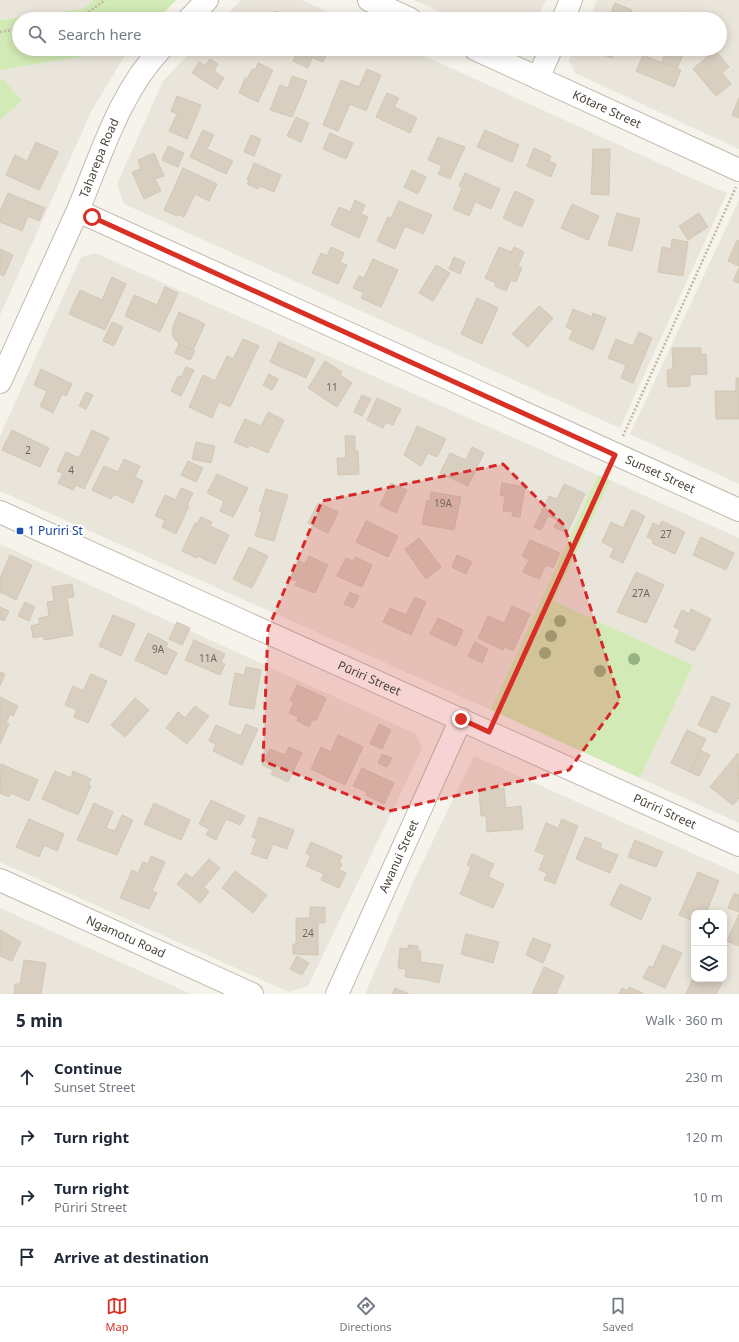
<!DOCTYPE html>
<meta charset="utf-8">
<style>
body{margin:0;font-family:"Noto Sans",sans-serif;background:#f2f2f3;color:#1f2937}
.controls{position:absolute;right:12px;bottom:12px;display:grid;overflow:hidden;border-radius:8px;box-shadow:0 2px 10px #0003}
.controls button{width:36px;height:36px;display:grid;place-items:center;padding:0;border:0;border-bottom:1px solid #e0e1e3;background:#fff;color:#1f2937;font:20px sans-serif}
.stop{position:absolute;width:12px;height:12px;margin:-9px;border:3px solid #d93025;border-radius:50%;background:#fff}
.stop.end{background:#d93025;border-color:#fff;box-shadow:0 1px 4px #0008}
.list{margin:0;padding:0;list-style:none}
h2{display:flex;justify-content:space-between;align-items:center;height:52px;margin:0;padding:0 16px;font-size:17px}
h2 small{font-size:13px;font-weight:400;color:#747a83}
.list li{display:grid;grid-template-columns:26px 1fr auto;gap:12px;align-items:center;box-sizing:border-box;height:60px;padding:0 16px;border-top:1px solid #e0e1e3}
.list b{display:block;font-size:15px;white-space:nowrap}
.list p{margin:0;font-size:13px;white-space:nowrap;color:#747a83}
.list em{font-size:13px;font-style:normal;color:#747a83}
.icon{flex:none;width:22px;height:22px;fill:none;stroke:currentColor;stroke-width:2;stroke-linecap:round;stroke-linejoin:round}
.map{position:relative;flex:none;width:739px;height:994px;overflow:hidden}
.search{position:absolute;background:#fff;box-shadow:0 2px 10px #0003;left:12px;right:12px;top:12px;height:44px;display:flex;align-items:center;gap:10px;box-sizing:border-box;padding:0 14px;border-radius:22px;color:#747a83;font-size:15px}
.sheet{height:292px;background:#fff}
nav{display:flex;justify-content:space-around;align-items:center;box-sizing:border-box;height:56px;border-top:1px solid #e0e1e3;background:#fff;font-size:11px;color:#747a83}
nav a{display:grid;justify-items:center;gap:2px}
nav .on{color:#d93025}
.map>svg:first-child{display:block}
</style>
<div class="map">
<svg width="739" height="994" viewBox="0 0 739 994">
<rect width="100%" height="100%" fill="#f6f3ec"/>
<g fill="#eae5da" fill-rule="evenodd">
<polygon points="0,0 94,0 83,9 0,20"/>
<polygon points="241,0 302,0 343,19 223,19"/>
<polygon points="414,0 546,0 537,19 455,19"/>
<polygon points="597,0 739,0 739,149 575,73 569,61 575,49 720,49 720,19 589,19"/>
<polygon points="129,49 92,110 0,315 0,70"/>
<polygon points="194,49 409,49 707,185 727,193 620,428 124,204 117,184 163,81"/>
<polygon points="739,200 739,484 630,434"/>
<polygon points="95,253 598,475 491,710 0,491 0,436 81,257"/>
<polygon points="610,480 739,538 739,823 640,778 693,665 554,601"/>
<polygon points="0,544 416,734 422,749 308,986 289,992 0,862"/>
<path d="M 474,756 L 739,874 L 739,994 L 365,994 L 414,880 ZM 694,913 L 724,913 L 724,979 L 694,979 Z"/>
<polygon points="0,908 191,994 0,994"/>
</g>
<g fill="#d2eab5">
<polygon points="94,0 176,0 158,19 19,19 19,49 129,49 0,70 0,20 83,9"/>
<polygon points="3,79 22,101 0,120 0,81"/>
<polygon points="598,475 610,480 554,601 693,665 640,778 491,710"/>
</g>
<g fill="#d8cfc1" stroke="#d3c7b4">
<polygon points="615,3 632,10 628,19 608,19"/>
<polygon points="276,11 293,19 267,19 268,16 273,18"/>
<polygon points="681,12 699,19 678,19"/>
<polygon points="319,14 331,19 317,19"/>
<polygon points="720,28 726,30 720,44"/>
<polygon points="304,49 329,49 323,62 302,53"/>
<polygon points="595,49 616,49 612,58 594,51"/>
<polygon points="667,49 677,49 684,52 677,69 662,62"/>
<polygon points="677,49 688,49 687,53"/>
<polygon points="715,50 729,67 722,73 731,84 716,96 693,69"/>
<polygon points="297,52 312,59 308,68 293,61"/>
<polygon points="643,55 681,70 674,87 636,71"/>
<polygon points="210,59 218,64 214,71 224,78 217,89 192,73 199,62 205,66"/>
<polygon points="258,63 273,70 258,102 239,93 245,78 247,79 252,69 255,70"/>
<polygon points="367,69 381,75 366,111 350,104 338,131 323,125 341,80 359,87"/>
<polygon points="292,76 307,81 292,117 270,110 280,85 288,88"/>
<polygon points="387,93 399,98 394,107 417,118 410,133 376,117"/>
<polygon points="177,96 201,105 187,139 169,131 177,114 171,111"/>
<polygon points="739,98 739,118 732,115"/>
<polygon points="296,117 309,123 301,142 287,136"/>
<polygon points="203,130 214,135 207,149 233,161 226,174 190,157"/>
<polygon points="485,130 519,145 512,162 477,147"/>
<polygon points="330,133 353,143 346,159 323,149"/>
<polygon points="251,135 261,139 254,156 244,152"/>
<polygon points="438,137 465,147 450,179 438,174 442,166 428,160"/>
<polygon points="36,142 58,152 39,190 6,175 15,155 27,161"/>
<polygon points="168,146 184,153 178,167 162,160"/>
<polygon points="534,148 551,156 549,161 556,164 551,177 527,166"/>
<polygon points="593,149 610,149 609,195 591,194"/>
<polygon points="154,153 164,176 155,179 161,191 144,199 132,172 141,169 138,160"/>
<polygon points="254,163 281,175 274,192 260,186 258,189 247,184 249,181 247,180"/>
<polygon points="183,168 217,184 209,201 195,194 184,217 178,214 177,216 164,210"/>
<polygon points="412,170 426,177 418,194 404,187"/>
<polygon points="465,173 500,189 491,209 475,202 469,216 453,209 462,188 459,186"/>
<polygon points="515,191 534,200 522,227 503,218"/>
<polygon points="8,193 45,208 39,221 28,216 22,231 0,222 0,211"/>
<polygon points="355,200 365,205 361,214 368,217 359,238 331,225 339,207 350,212"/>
<polygon points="399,201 432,215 423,234 405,226 395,249 377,241 388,217 391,218"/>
<polygon points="572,204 599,216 588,240 561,228"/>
<polygon points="617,213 640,219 632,251 608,245"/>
<polygon points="699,213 708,227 688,240 679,226"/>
<polygon points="672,239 688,242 683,276 658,272 662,247 671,249"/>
<polygon points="737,240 739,241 739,266 728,261"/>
<polygon points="331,247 344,253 340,262 347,265 338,284 312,273 321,253 327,256"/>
<polygon points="499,247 511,252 514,247 524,252 518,266 522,268 516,282 511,280 506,291 495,286 496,283 485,278"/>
<polygon points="0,249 13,255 4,276 0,274"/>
<polygon points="454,257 465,262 460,274 449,269"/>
<polygon points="373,259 398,270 381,307 361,298 364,293 353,288 359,276 364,278"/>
<polygon points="436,265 450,273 433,301 419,293"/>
<polygon points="739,268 739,283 733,281"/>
<polygon points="112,277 126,284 105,330 69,314 80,290 102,300"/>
<polygon points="165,287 178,293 160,332 125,316 134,295 157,305"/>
<polygon points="477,298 498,308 482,344 461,334"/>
<polygon points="539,306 553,318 528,347 512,334"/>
<polygon points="573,309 592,317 593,313 606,318 593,350 569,339 573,330 566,327"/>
<polygon points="179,312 205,324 193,350 179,344 173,337 172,329"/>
<polygon points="112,322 123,327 114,346 103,341"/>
<polygon points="639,332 652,338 633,383 621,378 626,365 608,358 616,339 633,346"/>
<polygon points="243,339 259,346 230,407 219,402 212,418 189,407 203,375 215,381 227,356 233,359"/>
<polygon points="279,342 315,359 306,378 270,362"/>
<polygon points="179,344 195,351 190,360 175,353"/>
<polygon points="672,348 701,348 701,354 706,354 707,374 690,375 690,386 668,387 667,370 673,369"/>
<polygon points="325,361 342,372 340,375 352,383 337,407 308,388"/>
<polygon points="186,367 194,370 181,396 171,391 178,376 181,377"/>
<polygon points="41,369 72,384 66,396 62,394 53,413 40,406 47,391 34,385"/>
<polygon points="269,374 278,379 272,390 263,385"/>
<polygon points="736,378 739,378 739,419 716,419 715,391 736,391"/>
<polygon points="86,392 93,395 86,409 79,406"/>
<polygon points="362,395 371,399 362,416 354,412"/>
<polygon points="377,398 401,409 393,425 386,422 383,428 367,420"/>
<polygon points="268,412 284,420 268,453 250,445 248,448 234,442 245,419 261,426"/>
<polygon points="417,426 446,439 437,457 428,453 421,466 404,455"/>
<polygon points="12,430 49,448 40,467 2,450"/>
<polygon points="92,430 109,438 84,489 76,485 73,490 58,483 63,473 57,471 66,452 79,458"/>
<polygon points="345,436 355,436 355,451 358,451 359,474 338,475 337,458 346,458"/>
<polygon points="196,442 215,446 211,463 192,459"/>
<polygon points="472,447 484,453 468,486 440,473 450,453 466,460"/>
<polygon points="124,459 140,466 135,477 143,481 133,503 114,494 111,499 92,490 104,466 118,472"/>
<polygon points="188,461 203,468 196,482 181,475"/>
<polygon points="217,474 248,488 233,517 220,511 224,501 207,493"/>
<polygon points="391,483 407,490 396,513 380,505"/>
<polygon points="502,483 525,487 520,517 512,516 513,512 503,511 505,496 500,495"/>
<polygon points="564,484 585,494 567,533 554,527 558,520 548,516 541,530 534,527 549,496 557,499"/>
<polygon points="181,488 193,493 187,505 189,506 176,534 162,527 165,520 155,516 165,495 176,500"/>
<polygon points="266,489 288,495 274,541 255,536 262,512 259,511"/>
<polygon points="431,492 461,497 454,530 422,524 427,500 430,501"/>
<polygon points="318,503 338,512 328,533 308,523"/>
<polygon points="632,510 645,516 623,563 610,557 614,548 602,542 611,522 623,528"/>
<polygon points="201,517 212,522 210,526 229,535 215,564 198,556 197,558 182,551 195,523 197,524"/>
<polygon points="366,521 398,536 388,557 356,542"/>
<polygon points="662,521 685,532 675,554 652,543 653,540 647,537 653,523 659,526"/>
<polygon points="701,537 734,553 726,570 693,555"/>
<polygon points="419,538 441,567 426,579 405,549"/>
<polygon points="530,540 560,553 553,568 546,565 539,579 523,572 529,560 522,556"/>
<polygon points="249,547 268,556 252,588 233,579"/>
<polygon points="10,555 32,565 16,600 0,592 0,578"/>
<polygon points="457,555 472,562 466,574 452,567"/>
<polygon points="309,556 328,565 315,593 295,585 297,581 290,579 299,561 305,564"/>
<polygon points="355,557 372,565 362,587 337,576 346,558 353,561"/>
<polygon points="636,572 664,585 646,623 617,612"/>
<polygon points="72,584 74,597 67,598 73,635 44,640 43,636 33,638 31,626 39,624 39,618 49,616 47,602 54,601 52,587"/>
<polygon points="350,592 359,596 353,608 344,604"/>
<polygon points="415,597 426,602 411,635 383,622 390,608 406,615"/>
<polygon points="25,602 35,607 29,621 18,616"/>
<polygon points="512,606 530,614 513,651 505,647 503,650 478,638 488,616 504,623"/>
<polygon points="0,607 9,611 4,621 0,619"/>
<polygon points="691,609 711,619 699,643 698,643 694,651 675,642 680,630 674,627 682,610 689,614"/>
<polygon points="113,615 135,624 121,656 99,646"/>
<polygon points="438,618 463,630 456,646 430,634"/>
<polygon points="177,622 190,628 182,645 169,639"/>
<polygon points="148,633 168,643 166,647 177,653 166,675 135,660"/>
<polygon points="194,640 225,654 221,662 225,664 220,675 185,660"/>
<polygon points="475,642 488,649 482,663 468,656"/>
<polygon points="246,667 261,670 254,709 229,705 235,673 244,675"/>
<polygon points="0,672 5,674 0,686"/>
<polygon points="91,674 107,681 88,723 74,717 77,710 65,705 73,686 83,691"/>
<polygon points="297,685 326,698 316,721 313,719 309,727 297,721 298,717 289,713 294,702 290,700"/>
<polygon points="712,696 730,704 716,733 698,725"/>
<polygon points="0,697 18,706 13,716 10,714 6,723 9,724 0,744"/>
<polygon points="135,698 149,710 125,737 111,725"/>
<polygon points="195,706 209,716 187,744 166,728 178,712 185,718"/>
<polygon points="246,724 258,729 242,765 213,751 216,744 209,741 216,725 241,736"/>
<polygon points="379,724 391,730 382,749 370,744"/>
<polygon points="687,730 706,739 690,772 671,763"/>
<polygon points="338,735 363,747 345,785 311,769 321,747 331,752"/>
<polygon points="289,747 302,753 288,782 271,774 273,770 262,765 270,749 285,755"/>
<polygon points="700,750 710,755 699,776 690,772"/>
<polygon points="738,753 739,798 733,805 710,787"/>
<polygon points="382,754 392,758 387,767 378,763"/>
<polygon points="1,764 38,780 29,801 11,793 9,797 0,793"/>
<polygon points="362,768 394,783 384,804 366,795 367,792 353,786"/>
<polygon points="55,771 71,778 73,771 91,779 88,785 91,786 78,815 42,799"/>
<polygon points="504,788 506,808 521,806 523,829 487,832 486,816 481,816 479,790"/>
<polygon points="211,800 245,816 240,825 226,819 216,840 206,835 209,829 199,824"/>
<polygon points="94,803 113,812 106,828 115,831 122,815 133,820 117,855 77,840"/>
<polygon points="154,803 190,820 181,840 144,824"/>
<polygon points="259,817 294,830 287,849 273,844 267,859 251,854 257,839 252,837"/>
<polygon points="29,819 64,834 57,851 44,845 39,857 16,847"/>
<polygon points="562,819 578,826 555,884 544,880 547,873 539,870 545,855 535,851 546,823 558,828"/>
<polygon points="585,837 602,844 600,848 618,855 610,873 576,859"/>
<polygon points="635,840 663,852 656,867 628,857"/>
<polygon points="311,842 342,856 339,863 342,864 339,870 346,873 339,888 321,880 324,874 306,866 311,856 306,853"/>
<polygon points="472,854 494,864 488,877 504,884 493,908 460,894 471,867 467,865"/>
<polygon points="151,856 165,862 152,891 157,893 149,909 120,898 132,870 138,873 143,862 148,864"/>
<polygon points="209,859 220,868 204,887 209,892 200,903 177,884 186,873 192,878"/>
<polygon points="235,871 267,895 253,913 222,888"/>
<polygon points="698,872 719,881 706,913 694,913 694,921 679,915"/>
<polygon points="620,884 651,898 641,920 610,905"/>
<polygon points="734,893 739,895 739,912 728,908"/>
<polygon points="310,907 325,907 325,923 318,923 318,955 293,954 293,944 296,944 296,918 310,918"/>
<polygon points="739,914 739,946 727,941"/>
<polygon points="0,930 21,942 12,961 0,956"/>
<polygon points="466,934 499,942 493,963 461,954"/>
<polygon points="533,938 551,945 543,963 526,955"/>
<polygon points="408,945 418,946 418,951 421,951 420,962 443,965 439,983 423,979 405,977 406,969 398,968 400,948 408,949"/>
<polygon points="663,945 682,953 665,988 643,978 649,966 653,967"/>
<polygon points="297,956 309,963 302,975 290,969"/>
<polygon points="24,960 46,963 41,994 14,994 15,984 20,984"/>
<polygon points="544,967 564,976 556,994 532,994"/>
<polygon points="704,979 724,979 716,994 686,994 692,980 701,984"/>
<polygon points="629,987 643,993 619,994 622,988 628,991"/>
<polygon points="395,988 409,994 392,994"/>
</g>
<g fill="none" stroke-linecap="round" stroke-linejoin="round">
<defs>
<g id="minor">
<polyline points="369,0 410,19"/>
<polyline points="189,19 207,0"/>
<polyline points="563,19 571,0"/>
<path id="s1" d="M 475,49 L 739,170"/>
<polyline points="538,78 551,49"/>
<path id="s2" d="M 78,211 L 739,510"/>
<path id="s3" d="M 0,382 C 26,325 52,268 78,210 C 101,156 119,93 161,49"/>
<path id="s4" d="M 0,512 L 739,845"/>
<path id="s5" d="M 0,880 L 252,994"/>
<path id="s6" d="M 337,994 L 461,719"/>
</g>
</defs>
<use href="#minor" stroke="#c2bbae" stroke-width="24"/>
<g stroke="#c4b79f" stroke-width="2.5" stroke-dasharray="2 2" stroke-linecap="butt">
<polyline points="79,19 105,0"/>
<polyline points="0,32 19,29"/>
<polyline points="623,436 736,187"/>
<polyline points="497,715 607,472"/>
</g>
<use href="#minor" stroke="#fff" stroke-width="22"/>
</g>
<g fill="#97b381">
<circle cx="560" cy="621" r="6"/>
<circle cx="551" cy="636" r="6"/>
<circle cx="545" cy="653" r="6"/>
<circle cx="634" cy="659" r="6"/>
<circle cx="600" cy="671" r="6"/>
</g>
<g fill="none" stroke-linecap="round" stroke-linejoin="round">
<polyline stroke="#d93025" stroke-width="5" points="92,217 615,455 489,732 461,719"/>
</g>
<path fill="#d62828" fill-opacity="0.2" stroke="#d62828" stroke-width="3" stroke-dasharray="8 5" stroke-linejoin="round" d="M 503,464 L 564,525 L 620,700 L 569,770 L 389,811 L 263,761 L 268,629 L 322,501 Z"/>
<rect fill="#1a4fb4" stroke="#fff" stroke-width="1.5" x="16" y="527" width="8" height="8" rx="2"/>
<g text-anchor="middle" stroke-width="4" stroke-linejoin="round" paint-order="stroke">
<g font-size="10" fill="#6e675b">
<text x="332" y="391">11</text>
<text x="28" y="454">2</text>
<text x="71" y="474">4</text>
<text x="443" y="507">19A</text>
<text x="666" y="538">27</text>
<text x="641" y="597">27A</text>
<text x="158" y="653">9A</text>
<text x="208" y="662">11A</text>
<text x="308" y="937">24</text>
</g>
<g font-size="12" fill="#4b4439" stroke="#fff">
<text dy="4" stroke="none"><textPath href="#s1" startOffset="145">Kōtare Street</textPath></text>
<text dy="4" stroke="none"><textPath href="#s3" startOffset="245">Taharepa Road</textPath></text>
<text dy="4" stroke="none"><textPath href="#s2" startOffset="639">Sunset Street</textPath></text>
<text dy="4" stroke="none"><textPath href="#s4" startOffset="405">Pūriri Street</textPath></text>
<text dy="4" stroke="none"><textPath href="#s4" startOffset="729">Pūriri Street</textPath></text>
<text dy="4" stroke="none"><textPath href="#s6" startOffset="151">Awanui Street</textPath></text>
<text dy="4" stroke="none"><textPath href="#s5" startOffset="138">Ngamotu Road</textPath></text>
</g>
<g font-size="12" fill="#164399" stroke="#fff" text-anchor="start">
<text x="28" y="535">1 Puriri St</text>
</g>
</g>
</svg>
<div class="controls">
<button><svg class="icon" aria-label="locate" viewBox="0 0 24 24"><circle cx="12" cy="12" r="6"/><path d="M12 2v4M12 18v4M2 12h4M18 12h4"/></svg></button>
<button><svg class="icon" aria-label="layers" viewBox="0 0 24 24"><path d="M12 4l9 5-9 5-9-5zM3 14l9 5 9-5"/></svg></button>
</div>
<div class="stop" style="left:92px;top:217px"></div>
<div class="stop end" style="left:461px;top:719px"></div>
<div class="search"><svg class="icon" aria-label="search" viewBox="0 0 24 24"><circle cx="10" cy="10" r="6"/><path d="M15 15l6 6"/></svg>Search here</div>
</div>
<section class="sheet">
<h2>5 min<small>Walk · 360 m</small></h2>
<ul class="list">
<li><svg class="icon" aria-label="ahead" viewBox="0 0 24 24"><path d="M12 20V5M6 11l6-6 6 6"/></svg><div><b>Continue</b><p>Sunset Street</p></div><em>230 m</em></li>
<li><svg class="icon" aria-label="right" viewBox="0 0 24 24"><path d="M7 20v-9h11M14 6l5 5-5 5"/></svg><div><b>Turn right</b></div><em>120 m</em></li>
<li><svg class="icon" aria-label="right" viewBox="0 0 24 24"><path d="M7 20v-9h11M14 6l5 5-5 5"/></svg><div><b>Turn right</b><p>Pūriri Street</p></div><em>10 m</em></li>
<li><svg class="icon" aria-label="arrive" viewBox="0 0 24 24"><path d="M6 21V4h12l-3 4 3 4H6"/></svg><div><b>Arrive at destination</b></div></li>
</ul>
</section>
<nav>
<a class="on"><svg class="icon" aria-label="map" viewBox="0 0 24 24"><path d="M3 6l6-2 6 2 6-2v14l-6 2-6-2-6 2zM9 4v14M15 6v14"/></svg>Map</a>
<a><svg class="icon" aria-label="directions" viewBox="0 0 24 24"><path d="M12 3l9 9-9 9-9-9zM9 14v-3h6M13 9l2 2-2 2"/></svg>Directions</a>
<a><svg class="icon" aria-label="saved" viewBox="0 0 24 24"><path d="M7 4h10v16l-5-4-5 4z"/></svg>Saved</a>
</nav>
